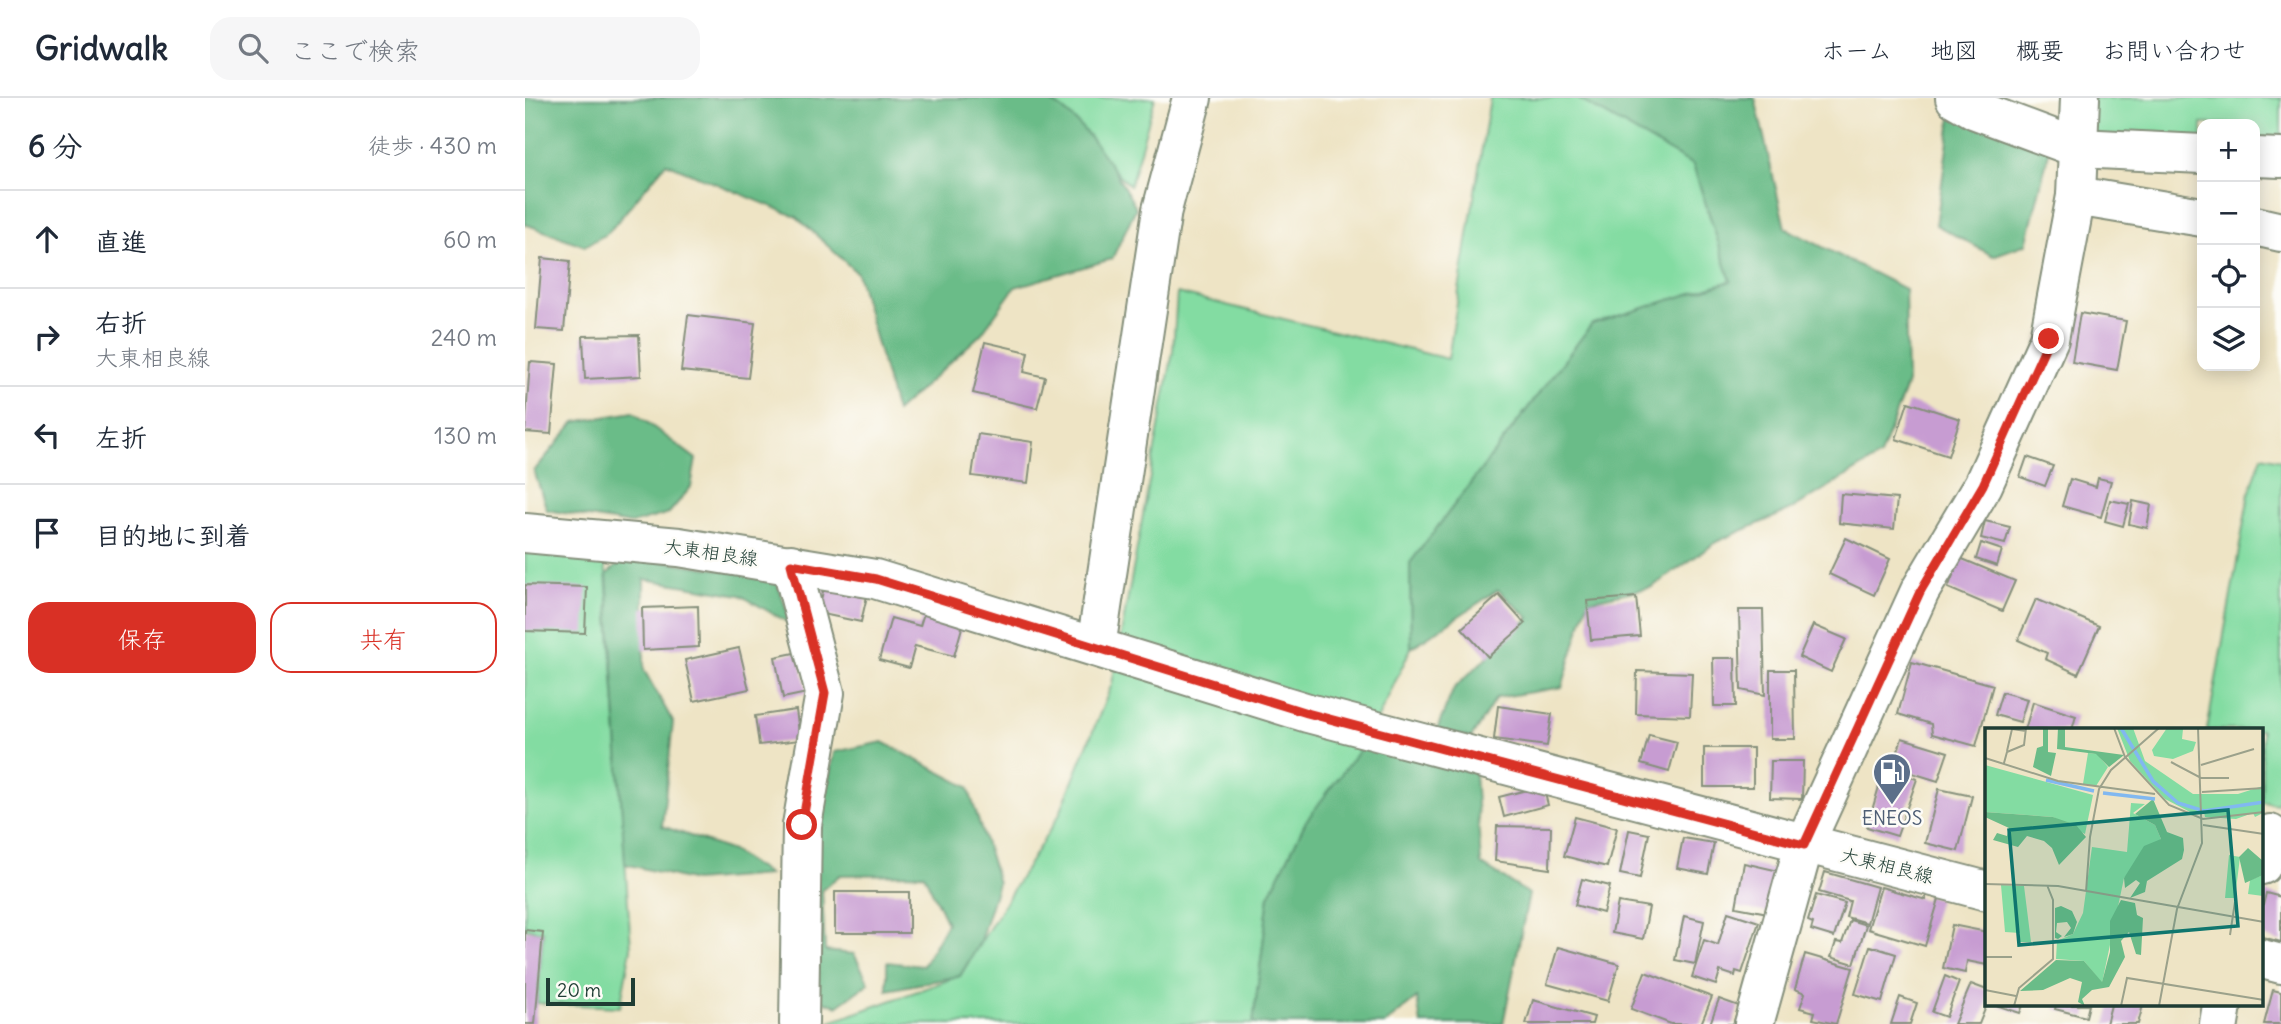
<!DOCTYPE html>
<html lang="ja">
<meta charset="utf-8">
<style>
body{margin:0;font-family:Delius,"Klee One",sans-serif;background:#f6f6f7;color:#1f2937}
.controls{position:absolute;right:21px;top:21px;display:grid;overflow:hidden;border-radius:14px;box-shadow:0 4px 18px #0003}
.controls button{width:63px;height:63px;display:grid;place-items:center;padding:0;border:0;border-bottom:2px solid #e0e1e3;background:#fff;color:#1f2937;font:35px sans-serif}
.scale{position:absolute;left:21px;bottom:18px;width:89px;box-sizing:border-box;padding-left:7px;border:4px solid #1f3d34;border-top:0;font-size:19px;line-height:24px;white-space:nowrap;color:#1f3d34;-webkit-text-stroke:5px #fdfcf7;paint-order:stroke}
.stop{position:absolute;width:21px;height:21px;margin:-16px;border:5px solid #d93025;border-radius:50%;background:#fff}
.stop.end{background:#d93025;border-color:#fff;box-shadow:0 2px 7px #0008}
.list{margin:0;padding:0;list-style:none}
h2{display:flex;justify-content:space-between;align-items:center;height:91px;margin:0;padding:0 28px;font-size:30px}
h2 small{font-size:23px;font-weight:400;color:#747a83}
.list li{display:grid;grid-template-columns:46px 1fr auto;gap:21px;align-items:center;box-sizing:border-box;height:98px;padding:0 28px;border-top:2px solid #e0e1e3}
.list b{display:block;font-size:26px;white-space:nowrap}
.list p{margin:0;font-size:23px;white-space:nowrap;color:#747a83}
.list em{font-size:23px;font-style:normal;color:#747a83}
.actions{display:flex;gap:14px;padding:21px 28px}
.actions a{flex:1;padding:16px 0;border:2px solid #d93025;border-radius:21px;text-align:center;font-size:24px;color:#d93025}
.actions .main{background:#d93025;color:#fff}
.icon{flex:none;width:38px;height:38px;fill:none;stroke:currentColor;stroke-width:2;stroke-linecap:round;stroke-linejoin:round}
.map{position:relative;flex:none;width:1756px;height:926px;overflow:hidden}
header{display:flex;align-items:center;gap:42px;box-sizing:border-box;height:98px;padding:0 35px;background:#fff;border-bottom:2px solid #e0e1e3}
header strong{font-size:33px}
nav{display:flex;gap:38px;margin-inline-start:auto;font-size:24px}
.search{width:490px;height:63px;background:#f6f6f7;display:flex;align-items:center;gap:18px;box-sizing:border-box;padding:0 24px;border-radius:21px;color:#747a83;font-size:26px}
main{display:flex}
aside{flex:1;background:#fff}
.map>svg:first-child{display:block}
</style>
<header>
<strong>Gridwalk</strong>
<div class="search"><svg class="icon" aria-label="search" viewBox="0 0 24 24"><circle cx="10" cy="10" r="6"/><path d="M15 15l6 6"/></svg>ここで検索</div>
<nav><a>ホーム</a><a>地図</a><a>概要</a><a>お問い合わせ</a></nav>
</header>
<main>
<aside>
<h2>6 分<small>徒歩 · 430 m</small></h2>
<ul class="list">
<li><svg class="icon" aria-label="ahead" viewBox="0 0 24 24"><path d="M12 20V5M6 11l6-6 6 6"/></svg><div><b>直進</b></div><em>60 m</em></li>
<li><svg class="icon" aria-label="right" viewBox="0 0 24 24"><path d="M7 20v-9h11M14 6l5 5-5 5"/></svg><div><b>右折</b><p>大東相良線</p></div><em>240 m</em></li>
<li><svg class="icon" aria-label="left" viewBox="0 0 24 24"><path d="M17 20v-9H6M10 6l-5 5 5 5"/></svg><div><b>左折</b></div><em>130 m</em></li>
<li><svg class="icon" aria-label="arrive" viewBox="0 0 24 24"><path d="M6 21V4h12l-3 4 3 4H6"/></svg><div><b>目的地に到着</b></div></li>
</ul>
<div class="actions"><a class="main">保存</a><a>共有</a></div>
</aside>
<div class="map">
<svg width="1756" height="926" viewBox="0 0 1756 926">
<rect width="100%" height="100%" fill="#fdfcf7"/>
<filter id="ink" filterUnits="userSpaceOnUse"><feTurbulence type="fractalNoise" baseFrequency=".0143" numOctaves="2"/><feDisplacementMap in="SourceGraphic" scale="14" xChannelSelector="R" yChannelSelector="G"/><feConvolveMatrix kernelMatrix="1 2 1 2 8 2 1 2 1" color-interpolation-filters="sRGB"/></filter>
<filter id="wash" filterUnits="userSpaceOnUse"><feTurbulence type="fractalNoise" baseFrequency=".00686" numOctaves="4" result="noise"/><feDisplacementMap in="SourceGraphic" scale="28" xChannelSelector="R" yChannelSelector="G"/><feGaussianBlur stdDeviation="1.57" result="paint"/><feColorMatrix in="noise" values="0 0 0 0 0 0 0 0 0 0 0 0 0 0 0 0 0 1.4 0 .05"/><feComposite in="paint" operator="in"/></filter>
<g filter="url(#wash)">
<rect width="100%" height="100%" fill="#eee4c5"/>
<g fill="#83dca2" stroke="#518c6b" stroke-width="2">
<polygon points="516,0 630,0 605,88"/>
<polygon points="965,0 1052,0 1168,67 1206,183 1067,226 885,465 886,550 816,699 744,798 728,926 300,926 435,878 534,717 587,586 648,253 652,195 923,261"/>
<polygon points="1567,0 1756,0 1756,67 1730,64 1730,26 1677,26 1677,57 1568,40"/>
<polygon points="1737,358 1756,362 1756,693 1752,706 1737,704 1737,632 1682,632 1724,396"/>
<polygon points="0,451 80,460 106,851 95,909 12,905 18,834 0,830"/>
</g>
<g fill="#6abc88" stroke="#447c5e" stroke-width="2">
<path d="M 0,0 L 518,0 C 557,16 591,74 611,110 L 587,161 L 490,189 L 456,236 L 371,314 L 332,175 L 272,119 L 141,65 L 83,135 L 60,148 L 0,126 Z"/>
<polygon points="1052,0 1230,0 1260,130 1380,191 1382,285 1355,358 1263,413 1193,443 1127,489 1063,503 1037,589 971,600 946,640 912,631 929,590 1004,520 973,492 886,550 885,465 1067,226 1206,183 1168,67"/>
<polygon points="1429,0 1526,46 1501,146 1468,158 1411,127"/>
<polygon points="108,314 171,361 166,389 144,415 106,426 22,412 9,373 50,324"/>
<polygon points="103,458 251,480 266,526 215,497 119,481 119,572 148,624 137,728 207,753 244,777 169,783 100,766 82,476"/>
<polygon points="844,639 950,676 956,766 1004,796 978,926 896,926 892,900 860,926 728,926 744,798 781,723"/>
<polygon points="358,644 443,689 473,785 454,846 435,878 362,892 362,864 398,868 422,825 399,776 315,777 297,792 300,853 329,856 344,885 312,908 286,899 289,752 309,654"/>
</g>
<g id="blocks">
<g fill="#c79cd2">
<polygon points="17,160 45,163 39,233 11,231"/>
<polygon points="1555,215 1601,223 1592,272 1547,264"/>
<polygon points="163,217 230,225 223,280 156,273"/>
<polygon points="114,237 116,278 60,281 58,238"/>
<polygon points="460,244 503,254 499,274 520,279 512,310 448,295"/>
<polygon points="5,264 32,266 26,336 0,334"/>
<polygon points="1383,304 1435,321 1423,358 1371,341"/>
<polygon points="453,336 508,344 503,385 447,378"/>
<polygon points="1502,359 1528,368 1520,388 1495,379"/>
<polygon points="1573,380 1586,383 1576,419 1537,408 1545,381 1571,389"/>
<polygon points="1316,396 1372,401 1369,431 1314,425"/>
<polygon points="1585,402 1604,406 1598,428 1580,423"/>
<polygon points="1608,403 1626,407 1622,430 1604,426"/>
<polygon points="1460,423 1485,429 1480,446 1456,440"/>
<polygon points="1321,440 1365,461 1349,497 1304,476"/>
<polygon points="1456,445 1477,452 1472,468 1451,461"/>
<polygon points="1435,460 1490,483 1477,513 1423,490"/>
<polygon points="0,487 62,489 60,535 0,533"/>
<polygon points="299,489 342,498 336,524 293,515"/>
<polygon points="974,497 1000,526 963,559 937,530"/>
<polygon points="1111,499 1115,538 1066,542 1062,503"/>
<polygon points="1511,501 1574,528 1553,576 1520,561 1522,555 1493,542"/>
<polygon points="173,508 174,549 118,552 117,510"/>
<polygon points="1214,512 1238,512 1240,597 1216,592"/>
<polygon points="399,515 438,526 429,558 390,548 384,570 354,562 366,520 395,528"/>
<polygon points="1288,527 1321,541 1306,574 1274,559"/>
<polygon points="214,550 224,591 169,603 160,562"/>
<polygon points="274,554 282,595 258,600 250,559"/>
<polygon points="1188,560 1210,560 1211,608 1189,608"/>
<polygon points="1387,564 1468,587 1451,648 1407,636 1406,626 1373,616"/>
<polygon points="1245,572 1269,572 1270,641 1245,641"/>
<polygon points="1112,573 1167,575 1165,618 1111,616"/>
<polygon points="1477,594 1502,601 1495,624 1470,617"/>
<polygon points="1508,604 1551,618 1547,632 1500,632"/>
<polygon points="973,608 1027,616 1022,648 969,641"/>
<polygon points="271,612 275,642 234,647 230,618"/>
<polygon points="1124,637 1152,644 1144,674 1116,666"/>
<polygon points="1377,640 1423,654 1413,683 1368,669"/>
<rect x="1179" y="650" width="49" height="39"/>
<polygon points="1246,663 1278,663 1277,701 1245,700"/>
<polygon points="1359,672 1392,681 1372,738 1342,729"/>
<polygon points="1018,688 1023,707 979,719 974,699"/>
<polygon points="1414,691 1447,698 1433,753 1400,745"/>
<polygon points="1050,719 1092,730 1082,769 1039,758"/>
<polygon points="972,728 1026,729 1025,771 970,763"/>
<polygon points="1104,732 1124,736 1115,780 1095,776"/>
<polygon points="1158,740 1189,745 1183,776 1152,770"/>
<polygon points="1219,765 1254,773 1243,815 1211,809"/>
<polygon points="1300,774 1352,789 1342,825 1321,819 1325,803 1294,794"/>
<polygon points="1057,781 1085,788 1078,815 1050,807"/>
<polygon points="1356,789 1401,802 1401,797 1414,801 1400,848 1343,831"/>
<rect x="310" y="794" width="74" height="41"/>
<polygon points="1741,795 1756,799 1756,844 1737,839 1737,811"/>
<polygon points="1291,797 1320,805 1309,839 1286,832 1288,825 1283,823"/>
<polygon points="1093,804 1124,809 1118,841 1087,835"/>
<polygon points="1203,814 1234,824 1217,875 1211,873 1210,878 1195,873 1191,887 1167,879 1179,842 1193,847"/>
<polygon points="1159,818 1179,823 1170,866 1150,862"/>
<polygon points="1325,822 1341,827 1329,866 1306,859 1311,844 1317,845"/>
<polygon points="1427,827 1462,834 1462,867 1442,863 1440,875 1418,870"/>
<polygon points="0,832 18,834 10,926 0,926"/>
<polygon points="1345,848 1371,856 1357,904 1330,896"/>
<polygon points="1033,849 1094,866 1083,903 1022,886"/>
<polygon points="1280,856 1328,870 1311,926 1288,921 1290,914 1275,910 1280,895 1270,891"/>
<polygon points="1120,874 1187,899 1176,926 1146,926 1106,911"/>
<polygon points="1420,878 1434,884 1421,919 1407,914"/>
<polygon points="1446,886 1462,892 1462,906 1454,926 1429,926"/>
<polygon points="1748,892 1756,894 1756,926 1739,926"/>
<polygon points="1375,899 1392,905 1385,926 1366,926"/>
<polygon points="1194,901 1214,908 1208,926 1185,926"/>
<polygon points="1008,902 1069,919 1067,926 1001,926"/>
<polygon points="1471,907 1498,907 1495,915"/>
<polygon points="1531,907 1564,907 1561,919 1530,911"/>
<polygon points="1586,907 1618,907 1613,926 1581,926"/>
</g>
</g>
</g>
<g filter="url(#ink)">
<use href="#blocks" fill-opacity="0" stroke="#86907c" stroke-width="2"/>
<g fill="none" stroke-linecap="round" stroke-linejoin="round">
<defs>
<g id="minor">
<polyline points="1430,0 1451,12 1553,50 1677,56"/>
<polyline points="1730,59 1756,60"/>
<polyline points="1551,98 1677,119"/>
<polyline points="1730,128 1756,134"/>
<polyline points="266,466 300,595 277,727 274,926"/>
<polyline points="571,549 637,112 667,0"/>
<polyline points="1737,767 1745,736"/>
<polyline points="1229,926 1279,747 1395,493 1458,387 1524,241 1551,98 1555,0"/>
<polyline points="1694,926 1697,907"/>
</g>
<g id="major">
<polyline points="0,435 154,449 350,481 783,615 1462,793"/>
<polyline points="1737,861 1756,866"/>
</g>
</defs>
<use href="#minor" stroke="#86907c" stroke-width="42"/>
<use href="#major" stroke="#86907c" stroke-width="42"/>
<use href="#minor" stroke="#fff" stroke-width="38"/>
<use href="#major" stroke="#fff" stroke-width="38"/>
</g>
</g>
<g fill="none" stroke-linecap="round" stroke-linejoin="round" filter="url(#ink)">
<polyline stroke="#d93025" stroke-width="9" points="277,727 300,595 266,466 351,481 782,615 1279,747 1395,494 1458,387 1524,241"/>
</g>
<defs>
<symbol id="fuel-pin" viewBox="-11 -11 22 30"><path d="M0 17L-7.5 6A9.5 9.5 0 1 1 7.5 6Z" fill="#5c6f8a" stroke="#fdfcf7"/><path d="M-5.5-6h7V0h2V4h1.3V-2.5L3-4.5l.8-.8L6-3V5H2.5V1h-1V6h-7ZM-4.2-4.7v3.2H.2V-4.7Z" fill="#fff"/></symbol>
</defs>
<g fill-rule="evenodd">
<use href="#fuel-pin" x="1345" y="652" width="44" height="60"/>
</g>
<g text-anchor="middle" stroke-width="5" stroke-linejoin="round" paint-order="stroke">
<g font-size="19" fill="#1f3d34" stroke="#fdfcf7">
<text transform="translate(186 454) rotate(8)" y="7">大東相良線</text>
<text transform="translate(1362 767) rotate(14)" y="7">大東相良線</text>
</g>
<g font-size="19" fill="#4e5e75" stroke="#fdfcf7">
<text x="1367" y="727">ENEOS</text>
</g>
</g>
<g transform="translate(1460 630)">
<rect width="278" height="278" fill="#eee4c5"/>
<path d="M 132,0 L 148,0 L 160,33 L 208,66 L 253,66 L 278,58 L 278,85 L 270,89 L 268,85 L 251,91 L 220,89 L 219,84 L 207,85 L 180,71 L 145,33 ZM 182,0 L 198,1 L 197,11 L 211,14 L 208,23 L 188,31 L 169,28 L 167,22 ZM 103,25 L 112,26 L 123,39 L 111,58 L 98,56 ZM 0,37 L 108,67 L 100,106 L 68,89 L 0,84 ZM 146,75 L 160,76 L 148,85 L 170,97 L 176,111 L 139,150 L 117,255 L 99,233 L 71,231 L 72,213 L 88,206 L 98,185 L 107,119 L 142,124 ZM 244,127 L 255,129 L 250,170 L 240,170 ZM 278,147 L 278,168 L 263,166 L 265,152 ZM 16,157 L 39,158 L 46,214 L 35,214 L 35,205 L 20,204 Z" fill="#83dca2"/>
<path d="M 58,0 L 63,0 L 63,24 L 71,25 L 66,48 L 48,39 L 52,20 L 58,18 ZM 73,0 L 80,0 L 80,19 L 139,27 L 124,39 L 111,26 L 72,21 ZM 168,71 L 182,104 L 198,110 L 199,122 L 197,131 L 162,153 L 160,164 L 145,170 L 155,155 L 151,152 L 140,160 L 139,150 L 159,118 L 176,111 L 170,97 L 150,86 ZM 0,84 L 68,89 L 91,97 L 101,109 L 74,137 L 67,120 L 59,113 L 42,108 L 33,119 L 8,112 L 12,105 L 22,108 L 24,100 L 0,89 ZM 263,120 L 278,133 L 278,147 L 260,155 L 254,129 ZM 136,172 L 150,175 L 152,187 L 158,190 L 156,227 L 151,226 L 144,204 L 136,213 L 140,229 L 124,259 L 107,262 L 97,271 L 100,278 L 93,274 L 97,254 L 85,250 L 58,262 L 35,263 L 71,232 L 99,233 L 117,254 L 125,224 L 125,193 ZM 76,178 L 87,183 L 92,194 L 88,206 L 79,209 L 86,200 L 82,194 L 72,195 L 71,204 L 77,208 L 73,211 L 70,210 L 70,180 Z" fill="#6abc88"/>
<path fill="none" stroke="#81b8f0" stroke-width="3.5" d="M 136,0 L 168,53 L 193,75 L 219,83 L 279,74M 61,52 L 109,63M 118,65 L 170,71"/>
<path fill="none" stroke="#9ba18b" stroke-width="2" d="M 129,0 L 140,29 L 184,77 L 218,91 L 279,84M 22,23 L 27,1 L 41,3M 0,30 L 73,53 L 170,66M 186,34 L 216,50 L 244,50M 19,35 L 22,24 L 39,17 L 41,0M 216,37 L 269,21M 217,64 L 279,60M 218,97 L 279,106M 0,156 L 73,158 L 279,194M 101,164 L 105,109 L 114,61 L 126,42 L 174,0M 245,207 L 250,174M 0,229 L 27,229M 0,262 L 31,268M 29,278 L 34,260 L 68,231 L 68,172 L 62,157M 136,278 L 142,250 L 279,272M 174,278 L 192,181 L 217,115 L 213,0"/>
<path fill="#0f766e" fill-opacity="0.15" stroke="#0f766e" stroke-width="3.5" d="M 243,82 L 253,198 L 34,217 L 24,102 Z"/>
<rect width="278" height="278" fill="none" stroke="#1f3d34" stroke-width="3.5"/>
</g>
</svg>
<div class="controls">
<button>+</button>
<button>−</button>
<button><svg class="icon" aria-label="locate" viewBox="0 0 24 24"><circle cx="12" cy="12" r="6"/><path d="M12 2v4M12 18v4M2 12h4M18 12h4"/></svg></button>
<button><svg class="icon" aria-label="layers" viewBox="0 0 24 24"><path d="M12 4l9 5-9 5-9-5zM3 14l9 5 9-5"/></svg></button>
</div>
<div class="scale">20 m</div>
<div class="stop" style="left:277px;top:727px"></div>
<div class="stop end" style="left:1524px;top:241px"></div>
</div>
</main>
